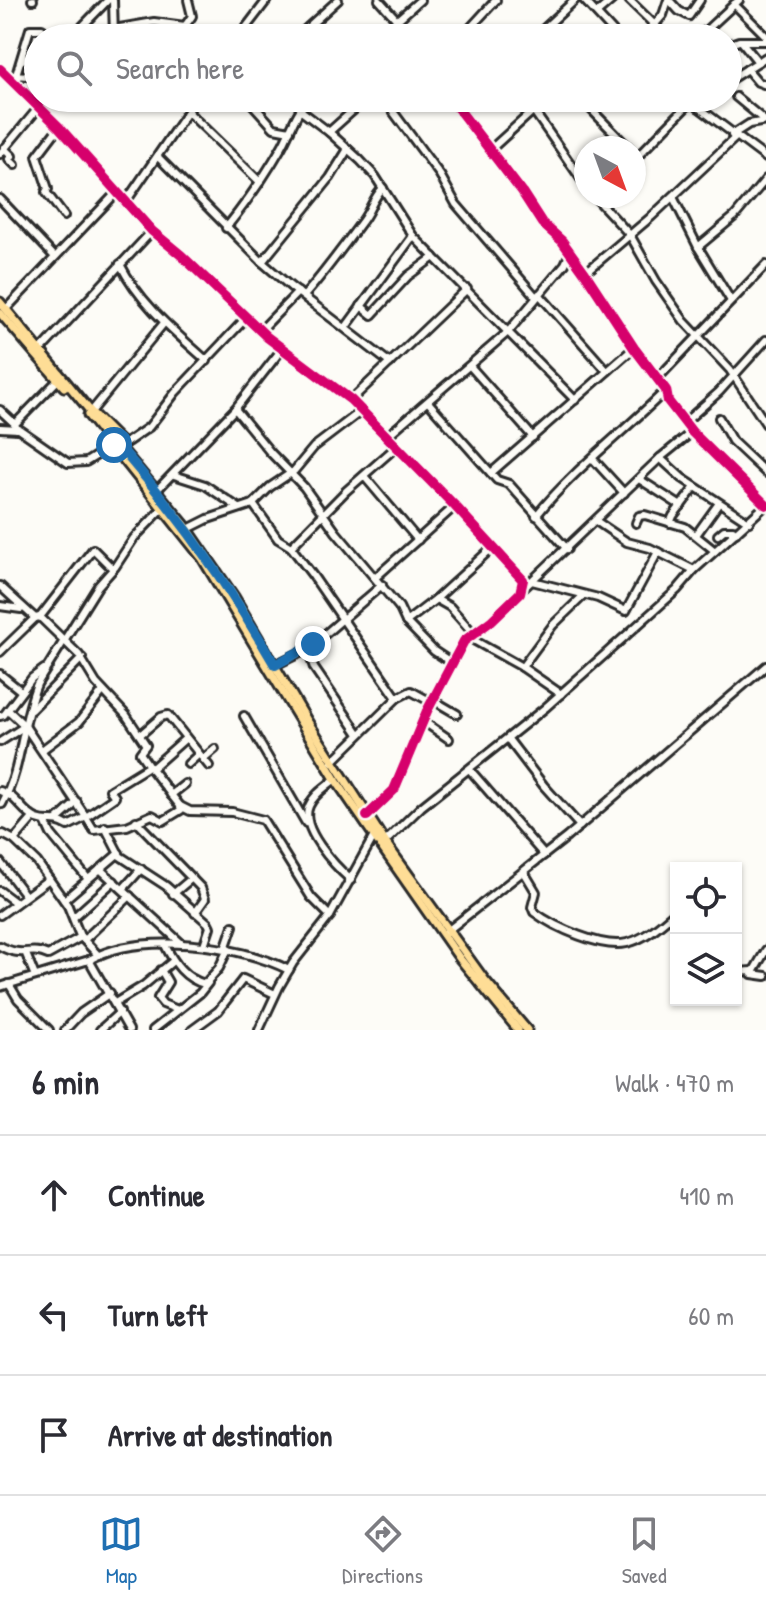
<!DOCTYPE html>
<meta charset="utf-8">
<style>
body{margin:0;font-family:"Patrick Hand",sans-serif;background:#f7f7f7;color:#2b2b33}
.controls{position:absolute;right:24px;bottom:24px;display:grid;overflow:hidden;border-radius:0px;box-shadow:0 2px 6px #0004}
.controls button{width:72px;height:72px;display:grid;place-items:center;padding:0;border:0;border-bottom:2px solid #e1e1e2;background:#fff;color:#2b2b33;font:40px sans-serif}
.compass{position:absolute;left:574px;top:136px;width:72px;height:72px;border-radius:50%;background:#fff;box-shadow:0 2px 6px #0004;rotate:139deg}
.stop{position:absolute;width:24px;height:24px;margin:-18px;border:6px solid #1f6fb2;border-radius:50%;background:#fff}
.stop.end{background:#1f6fb2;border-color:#fff;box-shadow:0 2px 8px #0008}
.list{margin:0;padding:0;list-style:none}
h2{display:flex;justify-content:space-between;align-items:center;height:104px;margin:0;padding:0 32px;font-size:34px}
h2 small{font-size:26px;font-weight:400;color:#7c7c81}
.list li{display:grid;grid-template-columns:52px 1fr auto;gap:24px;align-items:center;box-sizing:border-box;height:120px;padding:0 32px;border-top:2px solid #e1e1e2}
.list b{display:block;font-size:30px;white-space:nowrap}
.list em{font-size:26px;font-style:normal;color:#7c7c81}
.icon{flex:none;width:44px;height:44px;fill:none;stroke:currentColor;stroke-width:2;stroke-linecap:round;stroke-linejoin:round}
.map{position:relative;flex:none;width:766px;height:1030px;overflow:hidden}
.search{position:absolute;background:#fff;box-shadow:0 2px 6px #0004;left:24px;right:24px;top:24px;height:88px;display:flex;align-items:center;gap:20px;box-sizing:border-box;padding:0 28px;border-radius:44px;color:#7c7c81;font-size:30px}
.sheet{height:464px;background:#fff}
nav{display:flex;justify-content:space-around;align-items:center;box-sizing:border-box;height:112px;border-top:2px solid #e1e1e2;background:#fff;font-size:22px;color:#7c7c81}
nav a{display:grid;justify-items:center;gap:4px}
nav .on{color:#1f6fb2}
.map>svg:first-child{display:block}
</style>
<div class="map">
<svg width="766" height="1030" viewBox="0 0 766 1030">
<rect width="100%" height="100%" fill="#fdfcf7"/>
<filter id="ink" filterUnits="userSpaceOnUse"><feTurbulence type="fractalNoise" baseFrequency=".0125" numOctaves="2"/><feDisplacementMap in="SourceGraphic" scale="16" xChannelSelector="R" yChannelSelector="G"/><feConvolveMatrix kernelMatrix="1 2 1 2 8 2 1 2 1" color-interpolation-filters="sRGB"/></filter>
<g filter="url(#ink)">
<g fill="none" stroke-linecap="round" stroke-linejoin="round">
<defs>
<g id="minor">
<polyline points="32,0 33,0"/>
<polyline points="113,0 114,38"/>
<polyline points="379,0 397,20"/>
<polyline points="584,0 619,38"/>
<polyline points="629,0 668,38"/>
<polyline points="669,0 679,11 689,16 700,0"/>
<polyline points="734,4 766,36"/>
<polyline points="597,13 612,0"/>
<polyline points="114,29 154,22 185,26 192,16 188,0"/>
<polyline points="114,29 129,38"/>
<polyline points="75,34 108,0"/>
<polyline points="177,38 185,26"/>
<polyline points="238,38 267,0"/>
<polyline points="296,38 338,0"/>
<polyline points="377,38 420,0"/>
<polyline points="461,38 496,0"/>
<polyline points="534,38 575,0"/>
<polyline points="643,38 663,15 668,0"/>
<polyline points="698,38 739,0"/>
<polyline points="742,42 758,62"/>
<polyline points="728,45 739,41 766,41"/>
<polyline points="21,61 38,50"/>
<polyline points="0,69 59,127 152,231 181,255 267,337 351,400 455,506 523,580 520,593 491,621 464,641 427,711 394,790 367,816"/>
<polyline points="747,69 758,82 766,85"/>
<polyline points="38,77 16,75 30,29 42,29 52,38"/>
<polyline points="728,81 766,57"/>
<polyline points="736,97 765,121"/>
<polyline points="247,98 274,128 290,131"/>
<polyline points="383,98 440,175 456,204 536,297"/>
<polyline points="450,98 522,192 542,223 562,241 585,273 634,348 666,390 668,401 692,432 766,505"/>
<polyline points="580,98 629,148"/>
<polyline points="686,98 766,158"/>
<polyline points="698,107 708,98"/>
<polyline points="300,110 329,132 360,160 375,176 413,236 575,400"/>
<polyline points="533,110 586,186"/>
<polyline points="460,111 473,98"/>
<polyline points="188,112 260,182"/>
<polyline points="59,127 37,156 48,189 46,192 64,216"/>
<polyline points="329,132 367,98"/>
<polyline points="732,135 749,124 766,121"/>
<polyline points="4,148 12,156 9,159 15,165"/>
<polyline points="490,150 547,98"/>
<polyline points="0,154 40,106"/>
<polyline points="158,157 262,262 291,287 390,363"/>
<polyline points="634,160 691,102"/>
<polyline points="594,196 630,235 656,281 684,321 730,370 766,424"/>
<polyline points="673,197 698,247 731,301"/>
<polyline points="0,199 54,256"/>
<polyline points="125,203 197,98"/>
<path d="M 226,228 C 246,203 265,176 281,148 C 291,131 295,112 310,98"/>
<polyline points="698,247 735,216 766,179"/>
<polyline points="262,262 330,178 348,149"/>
<path d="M 120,264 C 141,305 174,331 207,361"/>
<polyline points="585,273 651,217 736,137"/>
<polyline points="539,294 607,371"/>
<path d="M 304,296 C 325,272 344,246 363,220 C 371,209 373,198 383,188"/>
<polyline points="361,306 372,315 408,276 434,257"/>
<polyline points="6,309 117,192"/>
<polyline points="346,327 413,236"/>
<polyline points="260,331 298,292"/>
<polyline points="40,351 152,231"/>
<polyline points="470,366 533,437"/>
<polyline points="658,378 766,265"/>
<polyline points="351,400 467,289"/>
<polyline points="428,402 497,480 509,484 567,549"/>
<polyline points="235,409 270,452 304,487 336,532 399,607 406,622 436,599 450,607 473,633"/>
<polyline points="0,410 15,424"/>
<polyline points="91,412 164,323"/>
<polyline points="719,418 732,441 766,473"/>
<polyline points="685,422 719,392 766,340"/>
<polyline points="0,428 19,429 68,463 86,462 120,441"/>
<polyline points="17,429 15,424 58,380"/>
<polyline points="386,437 508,332 565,264 570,253"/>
<polyline points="120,447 149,427 175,393 246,318"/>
<polyline points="660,458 682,478 749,522"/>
<polyline points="593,459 624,493"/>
<polyline points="491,473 634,348"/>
<polyline points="174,475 205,485 239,508"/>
<polyline points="364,476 418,540"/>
<polyline points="639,479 681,506"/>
<polyline points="157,490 235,409 282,349"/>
<polyline points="253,504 278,539 291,547 313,576 397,698"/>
<path d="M 536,516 C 574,469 623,433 666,390"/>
<polyline points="596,521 627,542 650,548 694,570"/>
<polyline points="636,523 639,516 645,515 685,527 715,551"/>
<polyline points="670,523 673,516 695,487"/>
<polyline points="188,529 208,519 253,504 270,487 294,471 314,447 360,412"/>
<polyline points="696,535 719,503"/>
<polyline points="718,535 724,530 733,530 736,533"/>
<polyline points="291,547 346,491 396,447"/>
<polyline points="375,578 455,506"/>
<polyline points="532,581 598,598 626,611 658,552"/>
<polyline points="0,586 35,618 40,617 79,655 96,683 126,715 146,745 140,753 149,766 110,790 115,797 86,817 25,726 8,710"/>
<polyline points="523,589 660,458 692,432"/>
<polyline points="436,599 493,547"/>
<polyline points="0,606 21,609"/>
<polyline points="40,617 93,549 113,569"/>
<polyline points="406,622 434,651 452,663"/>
<polyline points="468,637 522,667 561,694"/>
<polyline points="0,652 35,618"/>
<polyline points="275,665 308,649"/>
<polyline points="522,667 553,625 583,596"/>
<polyline points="0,674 21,691"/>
<polyline points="433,700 457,714"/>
<polyline points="31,710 82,658"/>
<polyline points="0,716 4,715 32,678 44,669"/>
<polyline points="244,716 306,823"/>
<polyline points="423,721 449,739"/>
<polyline points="359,734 314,668 308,649 382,585"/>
<polyline points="140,735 161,717 168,715 209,766"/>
<polyline points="508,739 544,786 580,826"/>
<polyline points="0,742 25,726"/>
<polyline points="42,750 79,722 103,691"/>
<polyline points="203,759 215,749"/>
<polyline points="332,762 397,698 411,691 431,702"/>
<polyline points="188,764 199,754"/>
<polyline points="149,766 180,806 190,811 232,812 263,820 311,897 330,916"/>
<polyline points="151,769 186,738"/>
<polyline points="470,770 544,855"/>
<path d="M 335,779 C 326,787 314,794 309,806 C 299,828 335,866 351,880"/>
<path d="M 0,791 C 17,795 22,813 37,819 C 50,824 53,817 68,826 L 86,817 L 94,830 L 127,826 L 152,815 L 163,821 L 181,810 L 180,806"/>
<polyline points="171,795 185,784"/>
<path d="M 2,804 C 23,766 21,723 37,684 L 98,586 L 115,567 L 134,538 L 164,507"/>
<polyline points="57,820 77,802"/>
<polyline points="45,821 51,834 88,879"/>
<polyline points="136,821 201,888 205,899 195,913"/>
<polyline points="105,827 120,856 166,886 208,923 210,927 204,945"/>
<polyline points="0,836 3,834 14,840 37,862 68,906 80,936 98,955"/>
<polyline points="14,840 33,818"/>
<polyline points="385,842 421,807 545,708 677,590 694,570 766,505"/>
<polyline points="0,862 25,895"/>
<polyline points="100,869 182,944"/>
<path d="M 524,872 L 536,892 L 532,907 L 534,912 C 554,927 602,949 627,943 C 645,939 660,925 674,913 L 676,915"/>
<polyline points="123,889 141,869"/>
<polyline points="0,891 16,903"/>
<polyline points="173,894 192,878"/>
<polyline points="64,900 119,853"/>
<polyline points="0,915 49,879"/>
<polyline points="74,917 114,881"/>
<polyline points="446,932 567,837 766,666"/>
<polyline points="84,940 130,896"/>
<path d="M 165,945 C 174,963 185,979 205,984 L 219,968 L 228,949"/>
<path d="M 0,946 C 24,959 29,946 48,955 L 81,937"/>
<polyline points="225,949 233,926"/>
<polyline points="766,950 752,974 766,976"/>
<polyline points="26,954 35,976"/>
<polyline points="89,960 129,1030"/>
<polyline points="161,970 168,982 158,998 163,1004 178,1010"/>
<polyline points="736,972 753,971"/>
<polyline points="9,984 18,999 49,1030"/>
<path d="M 0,987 L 89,960 C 140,931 238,944 289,970"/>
<polyline points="115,1003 143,986 173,961"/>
<polyline points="65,1030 81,1013 110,993"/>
<polyline points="100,1030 120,1012"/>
<polyline points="153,1030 200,993 208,983"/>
<polyline points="192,1030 218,1011 243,979 275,994"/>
<polyline points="259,1030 279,987 293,963 330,916 374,836"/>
</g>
<g id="major">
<polyline points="0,302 91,412 120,441 120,447 185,525 235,598 308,722 385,842 484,979 527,1030"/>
<polyline points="0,313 64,387"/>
<polyline points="88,415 202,558 335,779 374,836 460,959 518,1030"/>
</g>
</defs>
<use href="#minor" stroke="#2b2b2b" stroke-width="12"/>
<use href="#major" stroke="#2b2b2b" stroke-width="13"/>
<use href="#minor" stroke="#fdfcf7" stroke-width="6"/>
<use href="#major" stroke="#fedd96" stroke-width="7"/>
<defs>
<g id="cycleway">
<polyline points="0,69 59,127 152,231 181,255 267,337 351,400 455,506 523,580 520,593 491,621 464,641 427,711 394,790 367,816"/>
<polyline points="450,98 522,192 542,223 562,241 585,273 634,348 666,390 668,401 692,432 766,505"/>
</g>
</defs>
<use href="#cycleway" stroke="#fdfcf7" stroke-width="15"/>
<use href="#cycleway" stroke="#d6006c" stroke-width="10"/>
</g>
</g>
<g fill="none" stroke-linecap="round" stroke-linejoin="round" filter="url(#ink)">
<path stroke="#1f6fb2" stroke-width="10" d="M 114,445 L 120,441 L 120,447 C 179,515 230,587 275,665 L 313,644"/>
</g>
</svg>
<div class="controls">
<button><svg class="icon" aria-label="locate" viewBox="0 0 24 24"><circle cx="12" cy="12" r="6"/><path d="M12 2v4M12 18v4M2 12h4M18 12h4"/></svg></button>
<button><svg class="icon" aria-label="layers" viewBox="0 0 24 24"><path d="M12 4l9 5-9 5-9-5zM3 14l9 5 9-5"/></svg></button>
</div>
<svg class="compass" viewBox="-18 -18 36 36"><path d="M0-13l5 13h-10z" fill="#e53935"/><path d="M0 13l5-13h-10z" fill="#7c7c81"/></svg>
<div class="stop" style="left:114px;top:445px"></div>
<div class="stop end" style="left:313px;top:644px"></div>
<div class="search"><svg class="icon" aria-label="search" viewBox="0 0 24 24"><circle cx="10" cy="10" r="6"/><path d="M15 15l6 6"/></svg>Search here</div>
</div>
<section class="sheet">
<h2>6 min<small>Walk · 470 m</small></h2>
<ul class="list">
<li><svg class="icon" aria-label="ahead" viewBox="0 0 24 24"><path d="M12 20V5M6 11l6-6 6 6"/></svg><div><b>Continue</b></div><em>410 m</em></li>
<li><svg class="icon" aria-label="left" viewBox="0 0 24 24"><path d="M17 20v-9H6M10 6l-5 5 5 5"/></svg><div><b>Turn left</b></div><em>60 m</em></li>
<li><svg class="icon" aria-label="arrive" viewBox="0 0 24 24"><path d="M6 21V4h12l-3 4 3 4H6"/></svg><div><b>Arrive at destination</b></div></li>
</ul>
</section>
<nav>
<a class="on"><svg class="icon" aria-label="map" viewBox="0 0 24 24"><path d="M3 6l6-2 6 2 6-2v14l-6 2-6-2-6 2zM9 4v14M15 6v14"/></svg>Map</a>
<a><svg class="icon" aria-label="directions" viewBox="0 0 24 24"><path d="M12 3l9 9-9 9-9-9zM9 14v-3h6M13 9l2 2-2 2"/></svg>Directions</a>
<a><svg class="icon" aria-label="saved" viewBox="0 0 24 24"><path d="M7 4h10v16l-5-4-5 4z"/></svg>Saved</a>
</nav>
